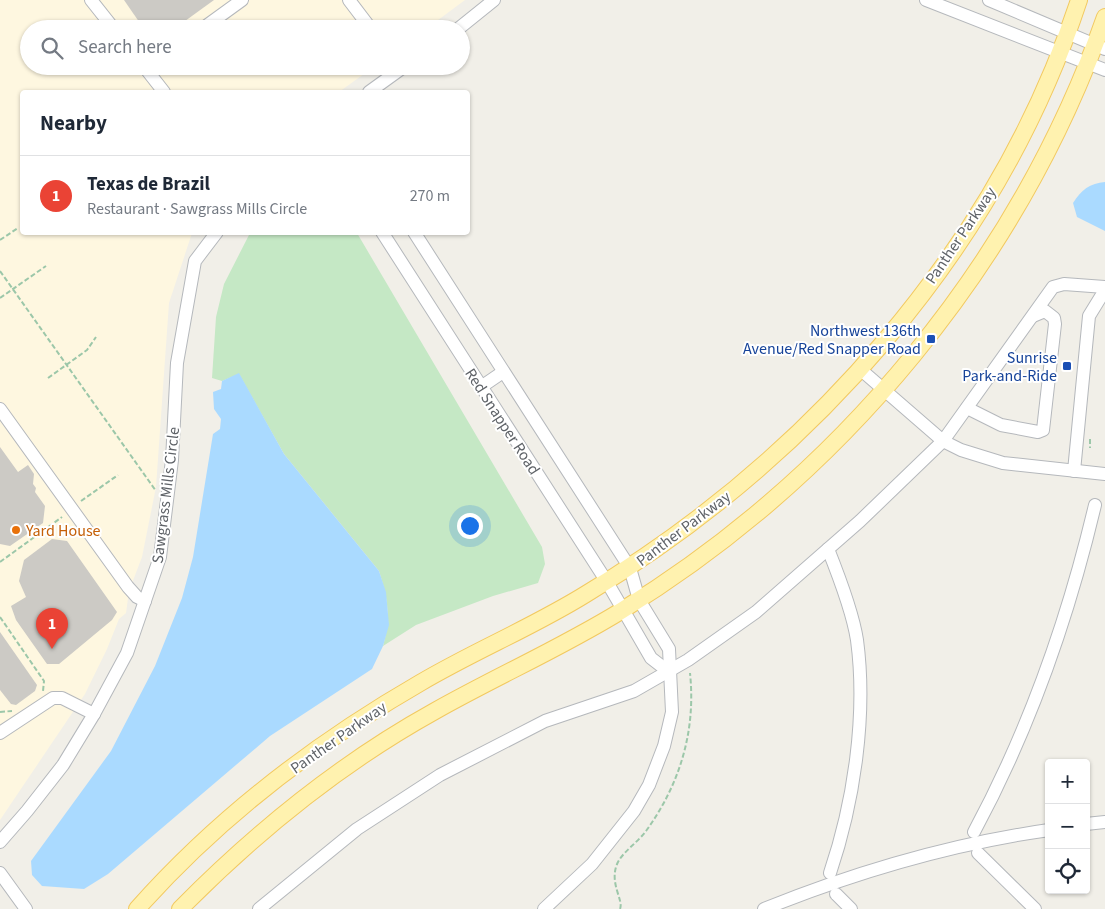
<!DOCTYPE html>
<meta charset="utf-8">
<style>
body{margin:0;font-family:"Source Sans 3",sans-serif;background:#f2f2f3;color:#1f2937}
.controls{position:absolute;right:15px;bottom:15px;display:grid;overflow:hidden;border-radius:5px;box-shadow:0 1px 4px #0004}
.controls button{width:45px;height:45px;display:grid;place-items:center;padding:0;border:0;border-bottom:1px solid #e0e1e3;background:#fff;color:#1f2937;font:25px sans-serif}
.you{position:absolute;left:469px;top:525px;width:18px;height:18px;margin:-12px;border:4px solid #fff;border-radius:50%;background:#1a73e8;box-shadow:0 0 0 8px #1a73e833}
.badge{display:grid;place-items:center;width:32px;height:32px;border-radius:50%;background:#ea4335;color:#fff;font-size:16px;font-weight:700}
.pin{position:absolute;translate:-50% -41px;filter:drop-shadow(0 1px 2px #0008)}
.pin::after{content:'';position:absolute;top:26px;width:18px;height:15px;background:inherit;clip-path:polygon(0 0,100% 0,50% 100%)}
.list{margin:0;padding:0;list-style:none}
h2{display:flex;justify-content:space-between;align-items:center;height:65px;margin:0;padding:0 20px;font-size:21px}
h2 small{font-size:16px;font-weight:400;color:#747a83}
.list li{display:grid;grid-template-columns:32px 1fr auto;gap:15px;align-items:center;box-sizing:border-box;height:80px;padding:0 20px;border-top:1px solid #e0e1e3}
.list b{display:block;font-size:19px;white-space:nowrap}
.list p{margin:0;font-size:16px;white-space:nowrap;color:#747a83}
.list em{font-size:16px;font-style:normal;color:#747a83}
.icon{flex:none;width:28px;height:28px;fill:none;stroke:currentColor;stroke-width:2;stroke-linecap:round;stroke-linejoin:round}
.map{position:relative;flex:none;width:1105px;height:909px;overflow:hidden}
.search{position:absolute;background:#fff;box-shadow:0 1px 4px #0004;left:20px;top:20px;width:450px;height:55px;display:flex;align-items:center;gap:12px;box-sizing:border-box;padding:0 18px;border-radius:28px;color:#747a83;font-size:19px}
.panel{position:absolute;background:#fff;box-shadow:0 1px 4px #0004;left:20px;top:90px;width:450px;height:145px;border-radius:5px}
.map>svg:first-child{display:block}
</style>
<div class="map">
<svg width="1105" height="909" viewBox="0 0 1105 909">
<rect width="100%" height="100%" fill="#f1efe8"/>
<polygon fill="#fef7e0" points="0,0 465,0 426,29 29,29 29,66 375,66 339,92 22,92 22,232 192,233 169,303 156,487 142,557 129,591 126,613 119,619 107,649 85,694 0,820"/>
<path fill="#c5e8c5" d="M 250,233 L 357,233 L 542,547 L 545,564 L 538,583 L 493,596 L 416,625 L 383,646 C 391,618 388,599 379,571 L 284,454 L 239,374 L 222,381 L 212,378 L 216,317 L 224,284 Z"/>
<g fill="#aadaff">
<path d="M 1105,182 L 1105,231 L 1077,217 L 1073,203 C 1081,190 1090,183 1105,182 Z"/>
<polygon points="239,373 284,454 379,571 386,592 389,625 383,646 372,669 270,736 108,874 84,889 42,886 32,875 31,861 111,751 155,666 182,598 193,557 213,434 220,429 221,419 214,409 213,392 221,389 222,381"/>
</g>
<g fill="#cccac5">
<polygon points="124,0 214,0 174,29 144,29"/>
<polygon points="0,447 18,472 28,465 34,474 33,484 36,488 35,492 45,506 43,523 10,546 0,544"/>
<polygon points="52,539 67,541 117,612 112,620 59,664 47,664 16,620 11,606 26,597 19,581 24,560"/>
<polygon points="0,632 37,685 35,691 16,705 11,704 0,690"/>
</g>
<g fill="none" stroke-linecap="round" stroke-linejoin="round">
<defs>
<g id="minor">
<polyline points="91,0 114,29"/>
<polyline points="349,0 371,29"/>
<polyline points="926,0 1105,70"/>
<polyline points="989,0 1105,49"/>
<polyline points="202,29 242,0"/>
<polyline points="458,29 494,0"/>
<polyline points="150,66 146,69 164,92"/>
<polyline points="369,92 405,66"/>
<polyline points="382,232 607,582 651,658 669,672"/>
<polyline points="414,232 630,568 639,600 669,649 672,712 664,746 649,785 634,811 592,864 544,909"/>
<polyline points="860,369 943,441 961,450 1003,463 1105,474"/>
<polyline points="481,387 503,372"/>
<polyline points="967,408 1001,425 1038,432 1043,430 1055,324 1054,318 1045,311 1033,316"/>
<polyline points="0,409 128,587 137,597 145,601"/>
<polyline points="1074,471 1089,316 1105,290"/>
<path d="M 828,549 C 838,574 853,614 857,640 C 867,715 854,802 830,873"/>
<polyline points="0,733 53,698 62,698 94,714"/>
<polyline points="1086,824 1105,822"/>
<path d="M 974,832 C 1030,728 1068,619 1095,505"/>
<polyline points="0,842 27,811 63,765 94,714 127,653 160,557 172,460 177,363 195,261 217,232"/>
<polyline points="978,853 1035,909"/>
<polyline points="0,873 26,909"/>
<polyline points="836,894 851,909"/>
<polyline points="259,909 357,829 440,775 545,721 634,691 688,660 756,612 860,521 943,441 1053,287 1064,284 1105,287"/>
<path d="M 764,909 C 856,872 951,844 1049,830"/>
</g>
<g id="major">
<path d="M 137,909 C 217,819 316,743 420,683 C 474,651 533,627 586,594 C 809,460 997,249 1079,0"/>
<path d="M 180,909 C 255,833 341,763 435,711 C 497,676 561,648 621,611 C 842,475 1019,262 1105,17"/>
</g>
</defs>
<use href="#minor" stroke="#b5b8bc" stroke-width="14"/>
<use href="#major" stroke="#f2c960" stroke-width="18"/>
<g stroke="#9cc7a9" stroke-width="2" stroke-dasharray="5 2.5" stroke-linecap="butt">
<polyline points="0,240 18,228"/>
<polyline points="0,271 156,491"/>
<polyline points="0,298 46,266"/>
<polyline points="48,378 87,350 96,337"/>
<polyline points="1090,439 1090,448"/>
<polyline points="81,501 118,475"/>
<polyline points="0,562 62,517"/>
<polyline points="0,617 44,681 43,691"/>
<polyline points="0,712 12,711"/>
<path d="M 620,909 C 624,900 608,882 618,862 C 624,851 638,842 646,831 C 680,784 696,731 690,673"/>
</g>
<use href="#minor" stroke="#fff" stroke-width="12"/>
<use href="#major" stroke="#fff2af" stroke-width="16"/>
</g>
<g fill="#1a4fb4" stroke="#fff" stroke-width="2">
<rect x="926" y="334" width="10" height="10" rx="2.5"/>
<rect x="1062" y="361" width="10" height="10" rx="2.5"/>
</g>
<circle fill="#e8710a" stroke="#fff" stroke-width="2" cx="16" cy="530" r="5"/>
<g text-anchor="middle" stroke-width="4" stroke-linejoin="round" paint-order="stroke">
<g font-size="16" fill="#5f6368" stroke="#fff">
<text transform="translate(960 235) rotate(-56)" y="6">Panther Parkway</text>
<text transform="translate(503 421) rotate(57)" y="6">Red Snapper Road</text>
<text transform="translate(165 495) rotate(-83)" y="6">Sawgrass Mills Circle</text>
<text transform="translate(683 528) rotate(-37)" y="6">Panther Parkway</text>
<text transform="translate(338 737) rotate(-35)" y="6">Panther Parkway</text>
</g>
<g font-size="16" fill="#164399" stroke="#fff" text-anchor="end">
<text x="921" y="336">Northwest 136th<tspan x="921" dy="18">Avenue/Red Snapper Road</tspan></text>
<text x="1057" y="363">Sunrise<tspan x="1057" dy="18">Park-and-Ride</tspan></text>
</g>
<g font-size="16" fill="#c56008" stroke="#fff" text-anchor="start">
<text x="26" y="536">Yard House</text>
</g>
</g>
</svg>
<div class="controls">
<button>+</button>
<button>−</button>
<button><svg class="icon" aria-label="locate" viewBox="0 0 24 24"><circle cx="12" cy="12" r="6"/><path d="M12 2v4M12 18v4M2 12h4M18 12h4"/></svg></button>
</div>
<div class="you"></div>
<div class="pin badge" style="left:52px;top:649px">1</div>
<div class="search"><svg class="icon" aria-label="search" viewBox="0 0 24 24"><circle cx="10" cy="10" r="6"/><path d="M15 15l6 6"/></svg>Search here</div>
<section class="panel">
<h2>Nearby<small></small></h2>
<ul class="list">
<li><span class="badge">1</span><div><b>Texas de Brazil</b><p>Restaurant · Sawgrass Mills Circle</p></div><em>270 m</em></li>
</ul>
</section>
</div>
